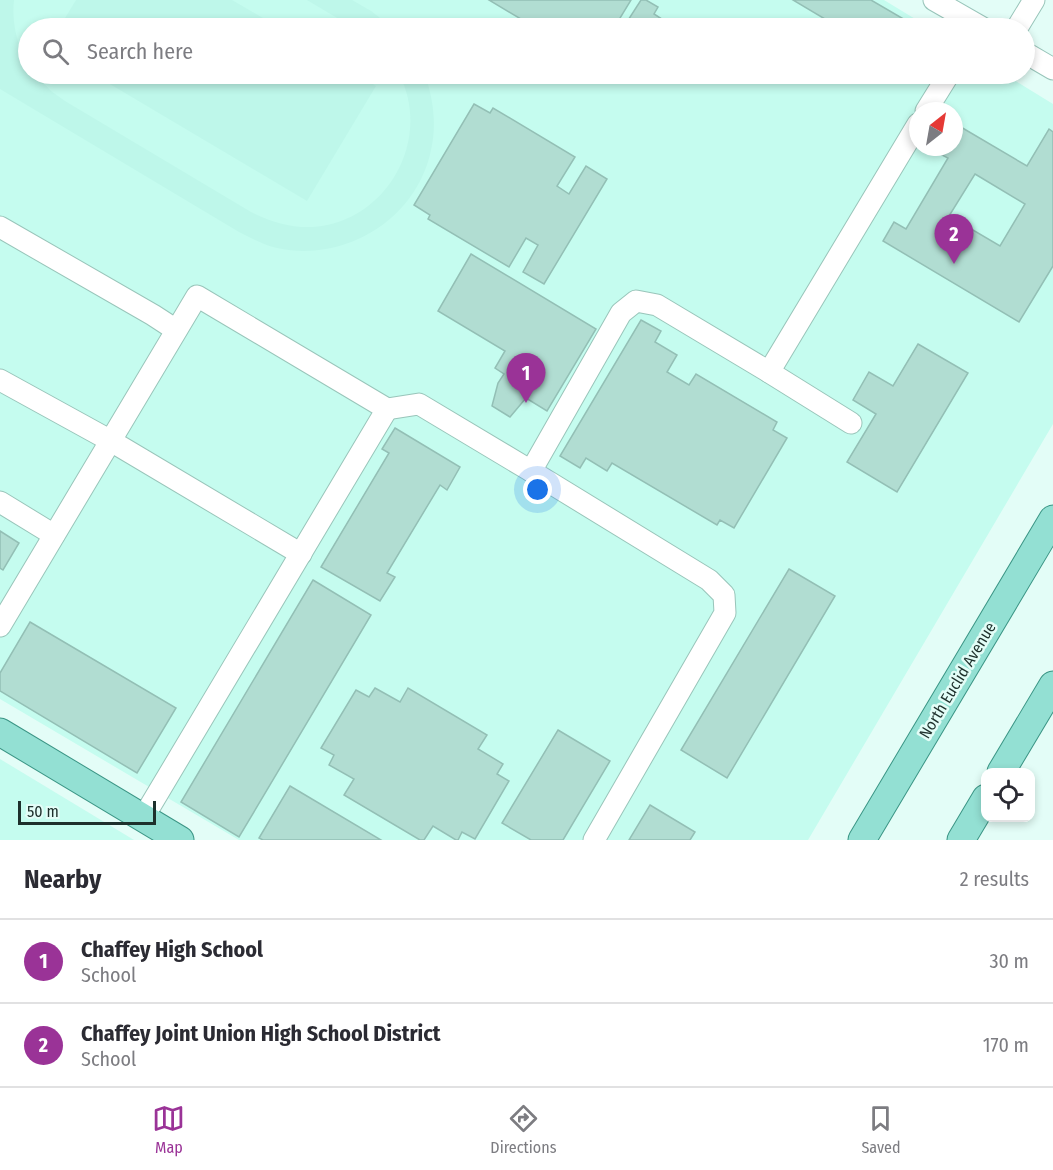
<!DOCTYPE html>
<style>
body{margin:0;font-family:"Fira Sans Condensed",sans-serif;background:#f2f2f3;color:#2b2b33}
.controls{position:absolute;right:18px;bottom:18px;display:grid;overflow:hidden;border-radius:12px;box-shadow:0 3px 9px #0003}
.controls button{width:54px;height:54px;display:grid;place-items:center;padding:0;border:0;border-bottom:2px solid #e1e1e2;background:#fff;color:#2b2b33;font:30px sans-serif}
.compass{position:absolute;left:909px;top:102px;width:54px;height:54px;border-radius:50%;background:#fff;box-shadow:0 3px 9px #0003;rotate:31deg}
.scale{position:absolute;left:18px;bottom:15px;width:138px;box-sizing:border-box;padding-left:6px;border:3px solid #1e302c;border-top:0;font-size:16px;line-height:21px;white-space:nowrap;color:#1e302c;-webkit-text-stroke:4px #e3fdf7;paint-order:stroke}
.you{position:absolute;left:538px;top:490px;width:21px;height:21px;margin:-15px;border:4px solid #fff;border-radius:50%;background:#1a73e8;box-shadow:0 0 0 9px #1a73e833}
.badge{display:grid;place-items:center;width:39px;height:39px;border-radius:50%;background:#9a3397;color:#fff;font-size:20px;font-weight:700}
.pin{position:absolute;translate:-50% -50px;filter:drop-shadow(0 2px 3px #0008)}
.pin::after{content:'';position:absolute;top:32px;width:21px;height:18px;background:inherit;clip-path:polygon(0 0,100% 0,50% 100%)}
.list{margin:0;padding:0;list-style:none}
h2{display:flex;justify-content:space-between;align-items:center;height:78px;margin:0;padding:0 24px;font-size:26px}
h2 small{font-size:20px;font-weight:400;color:#7c7c81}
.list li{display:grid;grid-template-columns:39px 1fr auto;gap:18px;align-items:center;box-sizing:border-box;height:84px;padding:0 24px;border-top:2px solid #e1e1e2}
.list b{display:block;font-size:22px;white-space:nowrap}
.list p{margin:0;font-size:20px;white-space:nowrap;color:#7c7c81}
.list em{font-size:20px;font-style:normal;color:#7c7c81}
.icon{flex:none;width:33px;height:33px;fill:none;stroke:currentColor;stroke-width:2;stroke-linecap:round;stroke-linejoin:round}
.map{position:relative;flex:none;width:1053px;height:840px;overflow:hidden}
.search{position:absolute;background:#fff;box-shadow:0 3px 9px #0003;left:18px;right:18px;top:18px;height:66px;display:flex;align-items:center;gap:15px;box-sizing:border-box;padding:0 21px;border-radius:33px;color:#7c7c81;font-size:22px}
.sheet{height:246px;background:#fff}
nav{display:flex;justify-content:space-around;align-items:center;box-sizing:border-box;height:84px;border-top:2px solid #e1e1e2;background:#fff;font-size:16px;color:#7c7c81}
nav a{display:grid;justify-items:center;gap:3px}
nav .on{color:#9a3397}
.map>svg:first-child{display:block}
</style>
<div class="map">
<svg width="1053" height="840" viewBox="0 0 1053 840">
<rect width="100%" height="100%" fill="#e3fdf7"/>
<g fill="#c5fcef" fill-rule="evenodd">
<path d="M 0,0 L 884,0 L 930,28 L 28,28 L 28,74 L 1004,74 L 1053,104 L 1053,424 L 808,840 L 239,840 L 0,699 ZM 918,111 L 954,111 L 954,147 L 918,147 Z"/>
<polygon points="0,759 134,840 0,840"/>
</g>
<g fill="#bef7ea">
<path d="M 0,0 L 14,0 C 12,17 15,34 21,50 C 24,59 28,64 28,74 L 35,74 L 51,91 L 65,101 L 251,212 C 271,222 291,228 313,227 C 387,222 433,139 399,74 L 425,74 C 433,99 437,124 431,150 C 417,219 345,263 277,248 C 264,245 251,238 239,232 L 0,89 Z"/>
<polygon points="76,0 232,0 280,28 59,28"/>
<polygon points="307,0 352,0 371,11 393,28 354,28"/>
<polygon points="93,74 356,74 376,86 307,201"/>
</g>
<g fill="#b1ddd2" stroke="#93bfb5" stroke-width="1.5" fill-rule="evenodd">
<polygon points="489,0 631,0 614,28 536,28"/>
<polygon points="641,0 646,0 658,7 654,14 671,25 669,28 623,28"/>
<polygon points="793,0 871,0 919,28 840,28"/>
<polygon points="474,104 490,113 493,108 575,157 557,186 569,194 586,166 607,179 544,284 523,272 538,245 526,238 509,267 428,219 430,215 414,205"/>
<path d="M 954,123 L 1027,166 L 1049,129 L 1053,132 L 1053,266 L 1019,322 L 883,241 L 894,222 L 906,229 L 948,158 L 942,155 L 947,147 L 954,147 ZM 975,174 L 1025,204 L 1000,246 L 949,216 Z"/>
<polygon points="471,254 596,329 547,411 526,398 510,417 492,406 498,383 504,374 495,368 505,351 438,311"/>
<polygon points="641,320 661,331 655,342 677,355 667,372 689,385 696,374 777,422 773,430 787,438 734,528 720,520 717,525 612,463 607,471 586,458 580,468 560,456"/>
<polygon points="918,344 968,373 897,492 847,462 876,414 853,400 869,372 893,386"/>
<polygon points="395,428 460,467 447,490 440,485 387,573 395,577 380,601 321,567 389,453 382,449"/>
<polygon points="0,531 19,543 3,570 0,568"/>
<polygon points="789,569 835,596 727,778 681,750"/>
<polygon points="313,580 371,615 239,837 181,802"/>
<polygon points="30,622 176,708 137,773 0,691 0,673"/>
<polygon points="375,688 400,702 408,688 487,735 478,749 503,764 497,774 509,781 475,839 462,832 458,840 456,840 433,826 424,840 420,840 344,795 354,779 329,765 334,755 321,748 356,690 369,697"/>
<polygon points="558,730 610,761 563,840 531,840 502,823"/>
<polygon points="290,786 381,840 263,840 259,838"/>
<polygon points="650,805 695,832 690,840 629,840"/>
</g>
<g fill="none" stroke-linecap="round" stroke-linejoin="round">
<defs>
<g id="minor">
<polyline points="934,0 983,28"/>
<polyline points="1017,28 1034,0"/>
<polyline points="1024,52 1053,69"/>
<polyline points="926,111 949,74"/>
<polyline points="0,227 153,315 176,330"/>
<polyline points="769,372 851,423"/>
<polyline points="0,380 111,441 301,554"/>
<polyline points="387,409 419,404 531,471"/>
<polyline points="0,502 54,535"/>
<polyline points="0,626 197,296 387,409 143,818"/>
<polyline points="594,840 725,613 724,595 709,580 531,471 621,313 636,301 657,305 769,372 918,124"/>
</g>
<g id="major">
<polyline points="0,732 180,840"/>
<polyline points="1001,772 1053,685"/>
<polyline points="862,840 1053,519"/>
<polyline points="961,840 986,798"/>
</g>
</defs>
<use href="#minor" stroke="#99c5ba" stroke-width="23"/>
<use href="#major" stroke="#3b9585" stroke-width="29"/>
<use href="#minor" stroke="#fff" stroke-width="21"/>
<use href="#major" stroke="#93e0d3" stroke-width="27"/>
</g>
<g text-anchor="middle" stroke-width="5" stroke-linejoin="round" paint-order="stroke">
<g font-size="16" fill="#1e302c" stroke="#e3fdf7">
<text transform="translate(957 680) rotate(-59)" y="6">North Euclid Avenue</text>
</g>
</g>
</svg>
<div class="controls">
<button><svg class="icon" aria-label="locate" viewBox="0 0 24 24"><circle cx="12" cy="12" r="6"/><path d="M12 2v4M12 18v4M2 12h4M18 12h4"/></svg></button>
</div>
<svg class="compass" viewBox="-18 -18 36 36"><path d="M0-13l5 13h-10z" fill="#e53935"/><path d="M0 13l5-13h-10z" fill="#7c7c81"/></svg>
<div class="scale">50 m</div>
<div class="you"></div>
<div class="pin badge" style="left:526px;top:403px">1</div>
<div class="pin badge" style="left:954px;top:264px">2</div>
<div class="search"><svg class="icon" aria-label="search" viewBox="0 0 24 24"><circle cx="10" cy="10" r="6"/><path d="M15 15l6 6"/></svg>Search here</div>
</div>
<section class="sheet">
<h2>Nearby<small>2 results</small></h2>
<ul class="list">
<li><span class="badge">1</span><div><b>Chaffey High School</b><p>School</p></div><em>30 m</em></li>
<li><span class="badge">2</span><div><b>Chaffey Joint Union High School District</b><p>School</p></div><em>170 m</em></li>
</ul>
</section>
<nav>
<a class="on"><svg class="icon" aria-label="map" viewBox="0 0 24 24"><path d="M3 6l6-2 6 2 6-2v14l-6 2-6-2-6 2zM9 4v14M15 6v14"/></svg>Map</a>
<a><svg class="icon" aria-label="directions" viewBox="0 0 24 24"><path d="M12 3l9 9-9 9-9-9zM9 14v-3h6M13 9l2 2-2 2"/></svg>Directions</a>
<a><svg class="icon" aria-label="saved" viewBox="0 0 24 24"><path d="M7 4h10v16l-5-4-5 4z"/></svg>Saved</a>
</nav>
